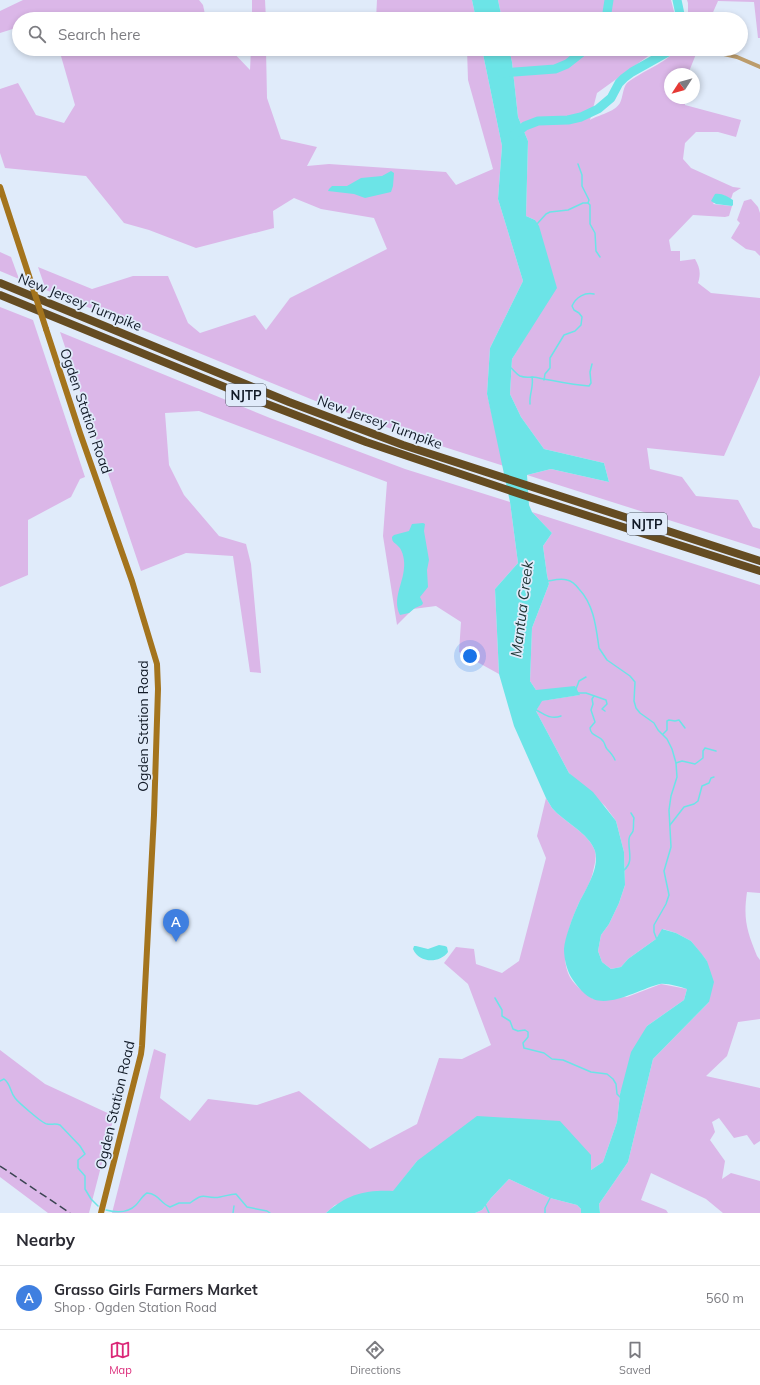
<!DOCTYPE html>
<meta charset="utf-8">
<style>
body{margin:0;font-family:Mulish,sans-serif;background:#f7f7f7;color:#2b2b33}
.compass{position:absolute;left:664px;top:68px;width:36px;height:36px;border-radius:50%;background:#fff;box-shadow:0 2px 6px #0003;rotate:234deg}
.you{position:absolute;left:470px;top:656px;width:14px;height:14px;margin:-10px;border:3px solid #fff;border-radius:50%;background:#1a73e8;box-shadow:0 0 0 6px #1a73e833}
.badge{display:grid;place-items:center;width:26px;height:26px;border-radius:50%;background:#db2777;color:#fff;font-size:13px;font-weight:700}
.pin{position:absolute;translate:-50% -33px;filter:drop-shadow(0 1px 2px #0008)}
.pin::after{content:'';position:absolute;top:21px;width:14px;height:12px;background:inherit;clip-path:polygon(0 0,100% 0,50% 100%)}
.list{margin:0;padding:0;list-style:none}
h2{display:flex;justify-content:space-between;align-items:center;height:52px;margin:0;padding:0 16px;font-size:17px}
h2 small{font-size:13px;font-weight:400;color:#7c7c81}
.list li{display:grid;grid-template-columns:26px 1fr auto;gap:12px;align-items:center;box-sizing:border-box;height:64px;padding:0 16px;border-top:1px solid #e1e1e2}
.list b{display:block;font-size:15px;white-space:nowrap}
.list p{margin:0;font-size:13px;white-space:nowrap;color:#7c7c81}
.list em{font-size:13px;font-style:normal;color:#7c7c81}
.icon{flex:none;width:22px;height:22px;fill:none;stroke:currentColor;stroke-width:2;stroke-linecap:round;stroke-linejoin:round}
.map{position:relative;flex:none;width:760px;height:1213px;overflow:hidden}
.search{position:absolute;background:#fff;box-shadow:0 2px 6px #0003;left:12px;right:12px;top:12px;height:44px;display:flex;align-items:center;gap:10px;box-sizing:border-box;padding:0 14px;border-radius:22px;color:#7c7c81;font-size:15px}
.sheet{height:116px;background:#fff}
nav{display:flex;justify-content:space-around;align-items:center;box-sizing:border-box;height:56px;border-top:1px solid #e1e1e2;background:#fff;font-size:11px;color:#7c7c81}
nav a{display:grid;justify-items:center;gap:2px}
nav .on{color:#db2777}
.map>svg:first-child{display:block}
</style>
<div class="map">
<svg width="760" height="1213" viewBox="0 0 760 1213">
<rect width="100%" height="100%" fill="#e0ebfa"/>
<g fill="#dbb7e8">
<polygon points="23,0 199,0 203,5 206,19 51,19 50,18 45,19 19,19 19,27 0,33 0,11"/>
<polygon points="252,0 265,0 266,19 252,19"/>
<polygon points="377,0 472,0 476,19 376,19"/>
<polygon points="498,0 671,0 676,19 502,19"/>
<polygon points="687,0 760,0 760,38 758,38 754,2 718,1 710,19 688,19 688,3"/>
<polygon points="59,49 230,49 250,70 251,49 266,49 267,98 281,139 317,147 307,166 329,164 446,172 456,185 493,169 468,80 467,49 482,49 502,146 498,199 523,281 490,348 487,394 504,466 416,438 318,402 46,290 38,267 92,289 133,276 168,276 188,323 200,333 255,315 266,330 290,298 387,249 374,218 321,209 294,198 273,211 274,228 196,248 149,230 124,223 86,176 5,168 0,153 0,89 18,83 36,115 64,123 75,105"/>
<polygon points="378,49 410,49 398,56"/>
<path d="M 509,49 L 658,49 L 597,93 L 590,120 C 598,115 615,112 620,103 C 623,97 623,87 627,83 C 640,72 669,62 676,49 L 698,49 L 688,74 L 670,74 L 670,98 L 685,98 L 685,105 L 741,120 L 736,137 L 718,132 L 696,132 L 685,143 L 683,159 L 691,168 L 733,187 L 741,188 L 733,193 L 731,199 L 723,195 L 720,195 L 713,204 L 732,206 L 729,216 L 725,217 L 693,215 L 669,240 L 671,251 L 680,251 L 680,261 L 695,259 C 700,268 701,273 698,283 L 711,293 L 760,298 L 760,375 L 724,456 L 647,448 L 650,469 L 682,477 L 696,496 L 738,500 L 753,527 L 760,529 L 760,549 L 527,475 L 551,469 L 609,482 L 604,463 L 544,449 L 521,417 L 510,394 L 512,359 L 556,287 L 535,220 L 526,216 L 528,141 L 518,117 L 512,62 Z"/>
<polygon points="751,199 758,207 760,213 760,256 755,251 746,249 731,238 740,223 737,220 744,201"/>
<polygon points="0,252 11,257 19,279 0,271"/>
<polygon points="0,307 33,320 85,477 80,479 71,497 28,520 28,575 0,587"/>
<polygon points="60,332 270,418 405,469 510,502 518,563 495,589 499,674 459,652 461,622 436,606 413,609 397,625 383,536 387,482 199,411 165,413 169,465 184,495 219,536 246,544 251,564 261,673 250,672 233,556 186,553 141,571"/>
<path d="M 532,512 L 760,585 L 760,893 L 747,892 C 743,920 747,931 757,956 L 760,960 L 760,1019 L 738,1022 L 727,1056 L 706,1076 L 760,1088 L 760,1141 L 754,1145 L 747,1135 L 734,1138 L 719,1118 L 712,1122 L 715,1132 L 710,1140 L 725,1161 L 722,1179 L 731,1173 L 760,1181 L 760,1213 L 723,1213 L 706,1199 L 651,1173 L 641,1200 L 666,1210 L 668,1213 L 600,1213 L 599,1204 L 628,1162 L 653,1059 L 709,1002 L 707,961 L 691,941 L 676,933 L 663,929 L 656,939 L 628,959 L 621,967 L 611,969 L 602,962 L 598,951 L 601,935 L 609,924 L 619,903 L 625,885 L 624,852 L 616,821 L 605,806 L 569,773 L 536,711 L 541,701 L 579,695 L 536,690 L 530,681 L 532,628 L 549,584 L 547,575 L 543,546 L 552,533 Z"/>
<path d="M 546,798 C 548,801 550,805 552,808 C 564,822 589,833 595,851 C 597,858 594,866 593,872 C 590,885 583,894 578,905 C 569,926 560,951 568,973 C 572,984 584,992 593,999 L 627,997 L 661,984 L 687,989 L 684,1000 L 647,1026 L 620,1094 L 617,1122 L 603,1162 L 591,1170 L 417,1161 L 393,1192 L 385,1191 L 335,1205 L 326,1213 L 112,1213 L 154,1049 L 166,1054 L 160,1098 L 190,1121 L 208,1099 L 257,1105 L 299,1091 L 370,1149 L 417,1124 L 439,1058 L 462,1059 L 491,1045 L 468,984 L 444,963 L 456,947 L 474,949 L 476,964 L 502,973 L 519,961 L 546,858 L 537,836 Z"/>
<polygon points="0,1050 45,1084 114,1116 89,1213 48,1213 0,1177"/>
<polygon points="509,1179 550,1198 577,1205 581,1209 581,1213 475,1213 482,1210 491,1198"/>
</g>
<g fill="#6ce4e7">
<polygon points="472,0 498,0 502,19 476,19"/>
<path d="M 482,49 L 509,49 L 512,62 L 518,117 L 528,141 L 526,216 L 535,220 L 539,226 L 557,288 L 512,359 L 510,394 L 521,417 L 544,449 L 604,463 L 609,482 L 551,469 L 527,475 L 529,505 L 532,512 L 552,533 L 543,546 L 547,575 L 549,584 L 532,628 L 530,681 L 536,690 L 575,686 L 580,695 L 542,701 L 536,711 L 569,773 L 593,792 L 616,821 L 624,852 L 625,885 L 619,903 L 609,924 L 601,935 L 598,951 L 602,962 L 611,969 L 621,967 L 628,959 L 656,939 L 662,929 L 676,933 L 691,941 L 701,953 L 707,961 L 714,982 L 709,1002 L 653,1059 L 628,1162 L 599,1204 L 600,1213 L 581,1213 L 581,1209 L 577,1205 L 550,1198 L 509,1179 L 491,1198 L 482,1210 L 475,1213 L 326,1213 C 348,1194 365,1190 393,1191 L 417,1161 L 477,1116 L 560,1121 L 591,1155 L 591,1170 L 603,1162 L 617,1122 L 620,1094 L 631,1052 L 647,1026 L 684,1000 L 687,989 C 680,987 668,983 660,984 C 642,988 612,1007 593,999 C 585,996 578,987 573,980 C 567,972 564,959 564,949 C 565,937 573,916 578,905 C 585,890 600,869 595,851 C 589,833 564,822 552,808 C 550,805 548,801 546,798 L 514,726 L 499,674 L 495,589 L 518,563 L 510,502 L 487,394 L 490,348 L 523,281 L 498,199 L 502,146 Z"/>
<polygon points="391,171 394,173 393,186 391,192 365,198 354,194 328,191 329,189 332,186 347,186 361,178 382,176"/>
<path d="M 715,194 C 722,193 728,197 733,200 L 733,205 L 732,206 L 716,204 L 711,201 Z"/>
<path d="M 423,523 L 425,524 L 424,531 L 429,560 L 427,570 L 428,587 L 420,597 L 423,603 L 422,605 L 415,608 L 409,613 L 400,615 C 392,599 403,584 404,568 C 405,562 403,551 399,547 C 395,542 392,543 392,537 L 394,535 L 409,531 L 412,524 Z"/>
<path d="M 439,945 L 445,946 L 447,947 L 448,952 C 439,964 419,963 413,949 L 414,946 L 416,946 L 428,949 Z"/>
</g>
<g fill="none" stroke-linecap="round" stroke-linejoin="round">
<g stroke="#6ce4e7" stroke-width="1.5">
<polyline points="578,164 582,175 582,186 589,200 588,203 590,205 590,224 595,233 596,251 600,257"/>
<polyline points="537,224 546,214 550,212 568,210 583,203 588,203"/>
<path d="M 510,367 C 514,370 516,374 520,376 C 525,378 528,377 533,377 C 552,380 570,385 589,386 L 591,383 L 590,372 L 592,364"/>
<path d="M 544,380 L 545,374 L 550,368 L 550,358 L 564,335 L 575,331 L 581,325 L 582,317 L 579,313 L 574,310 L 572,306 C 576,297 585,292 594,294"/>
<path d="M 530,404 C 529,394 534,387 532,377"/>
<path d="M 548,581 C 554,580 561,578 567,580 C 572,581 576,585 579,589 C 594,605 596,627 599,648 L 607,660 L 630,676 L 635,682 L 634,701 L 636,708 L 640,713 L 654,723 L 658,730 L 667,739 L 672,749 L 676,763 L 677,777 L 671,796 L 669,810 L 671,847 L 664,871 L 669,895 L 666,904 L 654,925 L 654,932 L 657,940"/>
<polyline points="576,689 579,681 586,677"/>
<polyline points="578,693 586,693 606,700 607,704 602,709 605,711"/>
<path d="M 594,696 L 592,699 L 593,704 L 591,710 L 595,722 L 590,728 C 591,737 598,734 603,741 C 605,743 605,747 607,749 C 611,753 613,755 615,760"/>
<path d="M 536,710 C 545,714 550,720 561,716"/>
<polyline points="663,734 667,730 667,721 669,720 675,721 679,720 685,728"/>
<polyline points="676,763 682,761 695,764 703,758 703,751 705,748 716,751"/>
<polyline points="670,825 684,807 694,804 698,801 702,786 709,783 711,778 714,777"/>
<path d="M 624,870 C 634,862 628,851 629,839 C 629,835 632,834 633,831 C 634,827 633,822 634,818 L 631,813"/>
<polyline points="495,998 502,1010 502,1016 510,1021 513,1029 518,1031 525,1030 528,1032 528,1037 523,1043 524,1048 544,1053 552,1059 563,1060 591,1072 607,1074 613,1079 616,1084 617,1094 621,1098"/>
<path d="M 0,1081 L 4,1079 C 11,1084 10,1092 15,1098 C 18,1102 43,1124 47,1124 C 52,1125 55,1123 60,1125 L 80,1146 L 85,1154 L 78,1160 L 78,1168 L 85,1176 L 85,1189 L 91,1199 L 98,1206"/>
<polyline points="485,1204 489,1213"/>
<path d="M 106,1210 C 117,1213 128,1213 136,1205 C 140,1201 142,1196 147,1193 C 159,1194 160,1203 170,1207 L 179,1203 L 190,1203 C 207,1190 204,1200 220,1197 C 226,1196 230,1194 236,1194 L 247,1207 L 267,1211 L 270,1213"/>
<polyline points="233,1213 234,1206"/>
<polyline points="545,1213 545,1208 550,1198"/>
</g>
<g stroke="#6ce4e7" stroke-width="9">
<polyline points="677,0 681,19"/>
<polyline points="606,19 609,0"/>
<polyline points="502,73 555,69 567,64 586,49"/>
<polyline points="514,135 525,126 538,121 568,120 581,117 598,109 611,98 619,83 624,78 632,72 673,49"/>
</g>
<polyline stroke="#bc9c6b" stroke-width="4" points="724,54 737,57 760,67"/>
<g stroke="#a4741d" stroke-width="6">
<polyline points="0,187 31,282"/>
<polyline points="46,329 80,433 132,581 157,664 158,689 154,815 142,1046 141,1054 101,1213"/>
</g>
<g stroke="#654c22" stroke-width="8">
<polyline points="0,283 289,402 403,445 760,561"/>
<polyline points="0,295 259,401 366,442 523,495 760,571"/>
</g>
<polyline stroke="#3b4452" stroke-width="1.5" stroke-dasharray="8 4" stroke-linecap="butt" points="0,1166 70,1213"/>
<polyline stroke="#a4741d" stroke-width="6" points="31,282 46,329"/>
</g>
<g text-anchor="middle" stroke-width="3.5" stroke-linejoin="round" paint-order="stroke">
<g fill="#e0ebfa" stroke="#4f5966" stroke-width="1">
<rect x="226" y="384" width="40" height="22" rx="3"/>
<rect x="627" y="513" width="40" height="22" rx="3"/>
</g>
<g font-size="13" font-weight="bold" fill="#111a27">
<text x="246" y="400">NJTP</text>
<text x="647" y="529">NJTP</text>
</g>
<g font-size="14" fill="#111a27" stroke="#e0ebfa">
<text transform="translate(80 302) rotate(22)" y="5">New Jersey Turnpike</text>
<text transform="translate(86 411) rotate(71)" y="5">Ogden Station Road</text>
<text transform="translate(380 422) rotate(20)" y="5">New Jersey Turnpike</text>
<text transform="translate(143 726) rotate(-90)" y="5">Ogden Station Road</text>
<text transform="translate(115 1105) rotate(-77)" y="5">Ogden Station Road</text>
</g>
<g font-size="15" font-style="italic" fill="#1d3333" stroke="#e0ebfa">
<text transform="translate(522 609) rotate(-83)" y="5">Mantua Creek</text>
</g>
</g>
</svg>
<svg class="compass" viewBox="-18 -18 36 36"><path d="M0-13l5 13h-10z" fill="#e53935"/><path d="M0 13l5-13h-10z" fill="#7c7c81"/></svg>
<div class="you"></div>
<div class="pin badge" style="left:176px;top:942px;background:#3f7fe0">A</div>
<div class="search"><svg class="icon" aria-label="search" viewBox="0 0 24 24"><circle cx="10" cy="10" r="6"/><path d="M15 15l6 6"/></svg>Search here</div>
</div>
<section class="sheet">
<h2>Nearby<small></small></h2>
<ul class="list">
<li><span class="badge" style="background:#3f7fe0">A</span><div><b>Grasso Girls Farmers Market</b><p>Shop · Ogden Station Road</p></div><em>560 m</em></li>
</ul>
</section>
<nav>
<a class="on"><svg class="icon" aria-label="map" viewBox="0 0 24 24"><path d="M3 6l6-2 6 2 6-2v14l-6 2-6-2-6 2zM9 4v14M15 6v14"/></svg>Map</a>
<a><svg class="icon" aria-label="directions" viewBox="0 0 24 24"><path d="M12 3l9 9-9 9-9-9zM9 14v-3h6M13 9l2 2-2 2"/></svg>Directions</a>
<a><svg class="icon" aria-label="saved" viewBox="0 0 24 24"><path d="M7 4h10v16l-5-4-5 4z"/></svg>Saved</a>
</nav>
